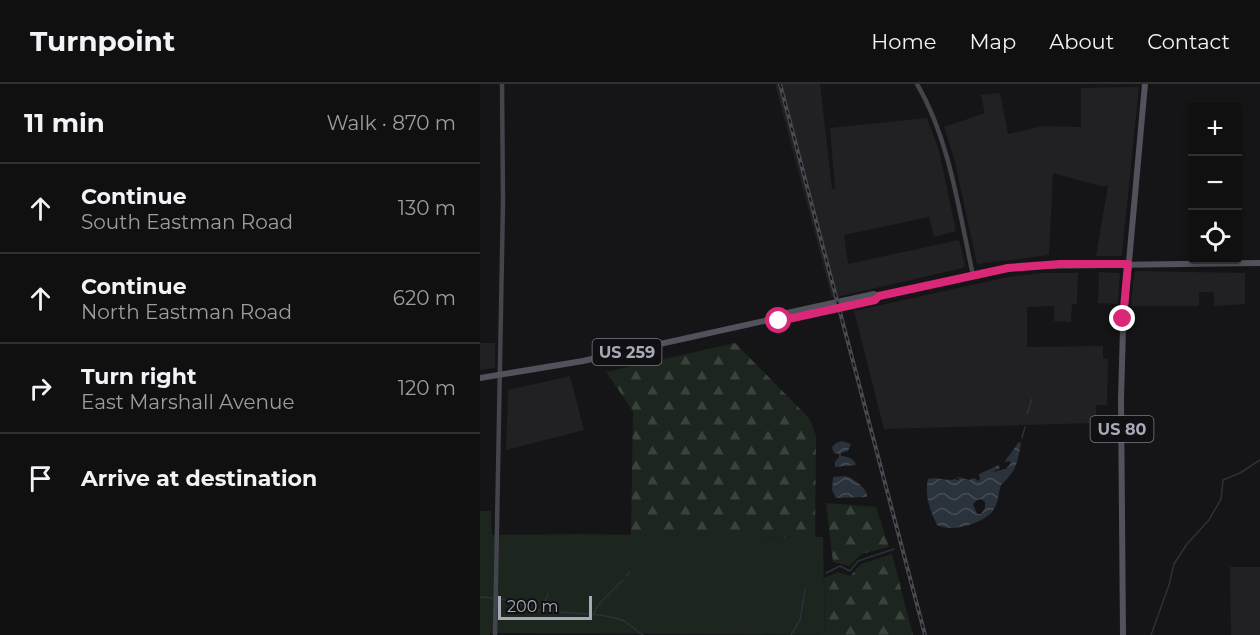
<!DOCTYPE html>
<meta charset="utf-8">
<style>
body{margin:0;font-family:Montserrat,sans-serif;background:#19191a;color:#f1f3f6}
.controls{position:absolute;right:18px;top:18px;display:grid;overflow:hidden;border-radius:6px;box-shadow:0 3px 9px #0003}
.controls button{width:54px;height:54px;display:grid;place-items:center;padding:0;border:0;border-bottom:2px solid #303031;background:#101011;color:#f1f3f6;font:30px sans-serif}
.scale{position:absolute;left:18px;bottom:15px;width:94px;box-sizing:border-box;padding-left:6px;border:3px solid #a6a9b7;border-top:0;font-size:16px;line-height:21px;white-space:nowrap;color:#a6a9b7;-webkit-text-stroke:4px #101012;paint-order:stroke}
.stop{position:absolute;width:18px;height:18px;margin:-14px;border:4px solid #db2777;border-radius:50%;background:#fff}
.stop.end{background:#db2777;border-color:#fff;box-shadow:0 2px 6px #0008}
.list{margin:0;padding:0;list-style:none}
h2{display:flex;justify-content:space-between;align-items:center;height:78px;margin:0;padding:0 24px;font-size:26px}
h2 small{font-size:20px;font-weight:400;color:#9c9d9f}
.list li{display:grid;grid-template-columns:39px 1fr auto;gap:18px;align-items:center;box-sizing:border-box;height:90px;padding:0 24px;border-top:2px solid #303031}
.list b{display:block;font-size:22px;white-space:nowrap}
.list p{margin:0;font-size:20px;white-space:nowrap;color:#9c9d9f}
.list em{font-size:20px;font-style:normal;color:#9c9d9f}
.icon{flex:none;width:33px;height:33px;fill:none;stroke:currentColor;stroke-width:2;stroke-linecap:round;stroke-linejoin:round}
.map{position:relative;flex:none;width:780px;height:551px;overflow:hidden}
header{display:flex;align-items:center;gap:36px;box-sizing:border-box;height:84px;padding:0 30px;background:#101011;border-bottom:2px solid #303031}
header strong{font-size:28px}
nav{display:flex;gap:33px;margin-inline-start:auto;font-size:21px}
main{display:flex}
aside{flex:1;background:#101011}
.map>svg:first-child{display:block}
</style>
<header>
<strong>Turnpoint</strong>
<nav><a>Home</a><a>Map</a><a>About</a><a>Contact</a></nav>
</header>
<main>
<aside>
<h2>11 min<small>Walk · 870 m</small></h2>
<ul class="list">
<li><svg class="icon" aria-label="ahead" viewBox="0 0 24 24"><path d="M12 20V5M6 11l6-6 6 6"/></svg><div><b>Continue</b><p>South Eastman Road</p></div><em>130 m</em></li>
<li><svg class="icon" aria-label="ahead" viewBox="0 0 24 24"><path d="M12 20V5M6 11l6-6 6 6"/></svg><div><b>Continue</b><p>North Eastman Road</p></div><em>620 m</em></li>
<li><svg class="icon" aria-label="right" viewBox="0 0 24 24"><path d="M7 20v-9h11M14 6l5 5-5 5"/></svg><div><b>Turn right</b><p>East Marshall Avenue</p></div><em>120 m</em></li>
<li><svg class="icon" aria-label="arrive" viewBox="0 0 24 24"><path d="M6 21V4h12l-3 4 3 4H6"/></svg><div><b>Arrive at destination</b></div></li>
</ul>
</aside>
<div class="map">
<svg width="780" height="551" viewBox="0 0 780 551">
<defs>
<pattern id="forest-firs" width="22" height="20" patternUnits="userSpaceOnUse" patternTransform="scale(1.5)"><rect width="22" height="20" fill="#1c251e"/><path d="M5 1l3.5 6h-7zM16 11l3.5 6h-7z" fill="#3a423c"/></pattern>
<pattern id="water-waves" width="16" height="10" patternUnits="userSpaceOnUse" patternTransform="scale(1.5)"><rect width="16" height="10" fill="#2a323b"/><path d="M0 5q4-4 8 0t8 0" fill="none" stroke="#464d55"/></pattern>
</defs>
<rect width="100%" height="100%" fill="#151517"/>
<g fill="#212124">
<polygon points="295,0 340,0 352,105 355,105 350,44 447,34 459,67 476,147 454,153 449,133 364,151 368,180 479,156 485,181 483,184 352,214"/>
<polygon points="659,3 642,170 641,172 616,172 628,102 620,102 573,89 569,171 497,180 474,74 464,43 505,29 501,11 520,9 528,50 563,42 601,43 601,4"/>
<polygon points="657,187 765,189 765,220 734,222 734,208 719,208 719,222 651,222 654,189"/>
<polygon points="619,188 640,189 638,220 618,219"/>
<polygon points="562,189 598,189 597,220 592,220 591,238 574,237 574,222 547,223 547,263 623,262 623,274 628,275 627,321 616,321 616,339 404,345 374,227 528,193"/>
<polygon points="0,259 15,259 15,284 0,286"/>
<polygon points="90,292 104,346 26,366 28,306"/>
<polygon points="750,483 780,483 780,551 751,551"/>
</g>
<polygon fill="#1c251e" points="0,427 11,427 12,451 97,450 343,453 345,551 10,549 10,551 0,551"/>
<g fill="url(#forest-firs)">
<polygon points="255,259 329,334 336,352 335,453 151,451 153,327 126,288"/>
<polygon points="346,419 396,423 409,463 382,470 369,482 353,478"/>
<polygon points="412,470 433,551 345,551 344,494 358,488 370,492 381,480"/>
</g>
<g fill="url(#water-waves)" fill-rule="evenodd">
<path d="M 362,357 L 371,360 L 368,367 L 361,369 L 361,372 C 368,373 373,373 376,381 L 355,383 L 355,378 L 359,373 L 359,370 L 354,369 L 352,363 L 356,359 Z"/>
<path d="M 539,358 L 541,359 C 537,380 537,386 521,401 C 518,410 519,419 512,428 C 501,440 471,449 457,441 C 450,426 444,411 448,395 C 456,392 466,398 475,395 L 478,396 L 480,395 L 476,393 L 478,393 L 489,396 L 494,394 L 499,397 L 500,395 L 499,390 L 519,381 L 520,384 L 512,388 L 526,385 L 531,379 L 529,377 L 525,378 L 525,377 ZM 497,416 L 501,415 L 505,418 L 505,424 L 501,430 L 497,430 L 493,420 Z"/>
<path d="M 366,392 C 373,394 388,405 387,413 L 356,414 L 352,406 L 353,393 Z"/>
</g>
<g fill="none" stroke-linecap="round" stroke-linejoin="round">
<g stroke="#2a323b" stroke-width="1.5">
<polyline points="547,330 552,315"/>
<polyline points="542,354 545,343"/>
<polyline points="346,489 360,482 370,487 378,477 414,465"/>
<polyline points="146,492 150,488"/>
<polyline points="0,513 13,514"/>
<path d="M 18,515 C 32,516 45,523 59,526 C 82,530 123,528 144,537 C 150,541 157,547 163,551"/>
<polyline points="61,526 68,510"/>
<polyline points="113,531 119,520 143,496"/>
<polyline points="311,551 320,536 325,505"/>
<polyline points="671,551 689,501 694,480 707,460 729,436 741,415 743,396 760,389 780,376"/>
</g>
<g stroke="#43444c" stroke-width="4.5">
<path d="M 437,0 C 470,56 479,128 493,191"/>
<polyline points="15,551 23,117 22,0"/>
</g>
<g stroke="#51525b" stroke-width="6">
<polyline points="293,235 298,231 394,210 399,212"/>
<polyline points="0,294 103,277 293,235 299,237 395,216 399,212 517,186 552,182 780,179"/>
<polyline points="643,551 641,315 643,244 665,0"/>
</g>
<defs>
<polyline id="rail" points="300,0 445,551"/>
</defs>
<use href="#rail" stroke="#484951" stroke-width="4"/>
<use href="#rail" stroke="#101012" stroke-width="1.5" stroke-dasharray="4.5" stroke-linecap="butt"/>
</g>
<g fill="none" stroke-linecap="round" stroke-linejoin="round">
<polyline stroke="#db2777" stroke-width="8" points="299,237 395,216 399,212 528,184 580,180 648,180 643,235"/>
</g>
<g text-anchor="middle" stroke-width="4.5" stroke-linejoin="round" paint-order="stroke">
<g fill="#101012" stroke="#797b86" stroke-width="1.5">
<rect x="112.5" y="255" width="69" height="26" rx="4.5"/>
<rect x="610.5" y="332" width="63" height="26" rx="4.5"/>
</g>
<g font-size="16" font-weight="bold" fill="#a6a9b7">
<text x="147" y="274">US 259</text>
<text x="642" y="351">US 80</text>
</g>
</g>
</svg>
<div class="controls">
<button>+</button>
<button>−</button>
<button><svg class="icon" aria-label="locate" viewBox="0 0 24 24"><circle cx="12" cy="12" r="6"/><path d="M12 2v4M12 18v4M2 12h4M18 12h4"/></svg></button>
</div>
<div class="scale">200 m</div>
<div class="stop" style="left:299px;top:237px"></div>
<div class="stop end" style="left:643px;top:235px"></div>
</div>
</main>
